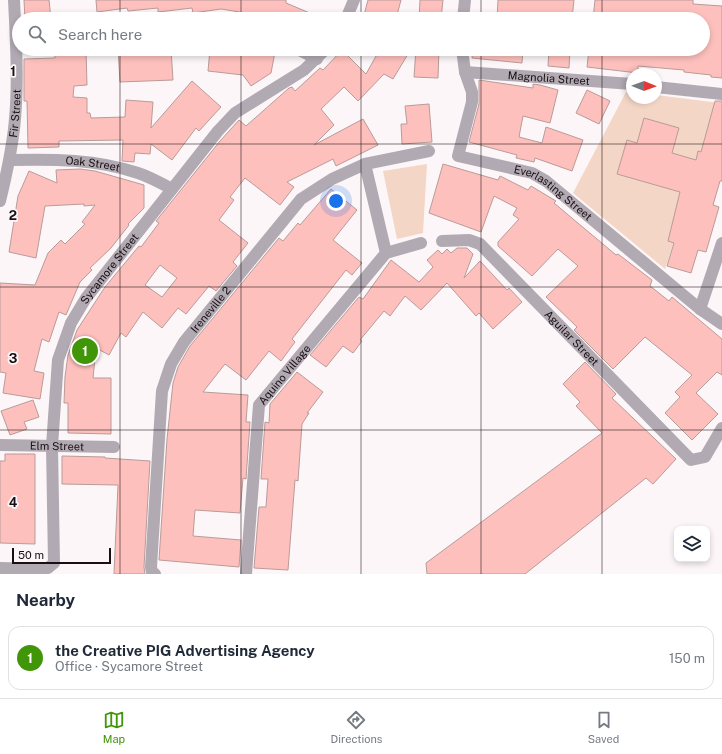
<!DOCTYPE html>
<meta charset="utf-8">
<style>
body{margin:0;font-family:"Public Sans",sans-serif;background:#f2f2f3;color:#1f2937}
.controls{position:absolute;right:12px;bottom:12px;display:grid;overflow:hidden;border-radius:8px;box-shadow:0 2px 6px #0003}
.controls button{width:36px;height:36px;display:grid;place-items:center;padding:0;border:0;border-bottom:1px solid #e0e1e3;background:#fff;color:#1f2937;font:20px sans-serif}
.compass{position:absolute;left:626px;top:68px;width:36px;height:36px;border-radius:50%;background:#fff;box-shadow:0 2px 6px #0003;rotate:91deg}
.scale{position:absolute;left:12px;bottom:10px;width:99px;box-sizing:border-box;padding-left:4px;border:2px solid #190f13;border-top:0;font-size:11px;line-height:14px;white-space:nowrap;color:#190f13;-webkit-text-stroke:3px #fcf6f8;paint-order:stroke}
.you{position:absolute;left:336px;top:201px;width:14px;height:14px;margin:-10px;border:3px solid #fff;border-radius:50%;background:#1a73e8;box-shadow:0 0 0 6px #1a73e833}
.badge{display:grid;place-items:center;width:26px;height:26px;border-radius:50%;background:#409608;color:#fff;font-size:13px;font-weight:700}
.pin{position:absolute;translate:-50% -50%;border:2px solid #fff;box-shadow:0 1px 4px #0006}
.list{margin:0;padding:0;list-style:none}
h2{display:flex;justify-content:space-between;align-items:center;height:52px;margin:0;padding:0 16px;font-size:17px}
h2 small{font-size:13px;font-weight:400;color:#747a83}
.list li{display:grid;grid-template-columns:26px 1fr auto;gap:12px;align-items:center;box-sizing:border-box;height:64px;margin:0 8px 8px;padding:0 8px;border:1px solid #e0e1e3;border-radius:12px}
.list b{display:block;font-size:15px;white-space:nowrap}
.list p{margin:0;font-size:13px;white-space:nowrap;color:#747a83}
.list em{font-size:13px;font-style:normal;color:#747a83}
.icon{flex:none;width:22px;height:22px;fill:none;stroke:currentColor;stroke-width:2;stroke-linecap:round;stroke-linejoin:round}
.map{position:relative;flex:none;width:722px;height:574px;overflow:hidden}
.search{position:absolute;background:#fff;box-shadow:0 2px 6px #0003;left:12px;right:12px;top:12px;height:44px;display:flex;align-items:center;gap:10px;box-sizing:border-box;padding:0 14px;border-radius:22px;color:#747a83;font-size:15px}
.sheet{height:124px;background:#fff}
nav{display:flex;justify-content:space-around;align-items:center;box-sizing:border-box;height:56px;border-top:1px solid #e0e1e3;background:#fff;font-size:11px;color:#747a83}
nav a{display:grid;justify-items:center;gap:2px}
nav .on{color:#409608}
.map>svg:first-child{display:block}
</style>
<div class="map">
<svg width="722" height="574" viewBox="0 0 722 574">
<rect width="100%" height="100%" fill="#fcf6f8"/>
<g fill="#f4d6c6">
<polygon points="626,92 632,93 632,98 656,98 656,95 720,103 665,269 573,193"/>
<polygon points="427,164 423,233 397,239 383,171"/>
</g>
<g fill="#fec0bd" stroke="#b99b99" fill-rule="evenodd">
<polygon points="24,0 49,0 51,19 25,19"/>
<polygon points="96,0 286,0 286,3 324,19 250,19 252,14 221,9 193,13 192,8 158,12 158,8 128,11 127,8 97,12"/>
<polygon points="368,0 401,0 396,19 363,19"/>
<polygon points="420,0 443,0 441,19 419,19"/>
<polygon points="498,0 574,0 572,19 548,19 548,16 522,13 522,19 497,19"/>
<polygon points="595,0 693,0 693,4 722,6 722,78 711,77 711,75 684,72 684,70 638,66 638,73 587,67 589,49 703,49 703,19 593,19"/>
<polygon points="118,49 171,49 173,80 120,82"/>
<polygon points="210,49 260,49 275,52 271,73 251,86 243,75 208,71"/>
<path d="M 380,49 L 411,49 L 393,79 L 384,74 L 358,101 L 344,87 L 321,109 L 334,125 L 314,145 L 363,119 L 378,145 L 336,166 L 333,159 L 287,182 L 294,187 L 280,205 L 245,178 L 230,197 L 234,200 L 219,220 L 248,243 L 233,262 L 237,266 L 216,291 L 209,286 L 186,314 L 178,308 L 162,328 L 143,312 L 126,337 L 121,333 L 109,355 L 96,348 L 93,378 L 111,378 L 111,434 L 68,433 L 68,403 L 64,403 L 65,377 L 68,355 L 77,330 L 105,287 L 139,246 L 141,247 L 159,223 L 156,221 L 220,141 L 239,120 L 246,126 L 289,88 L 292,87 L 295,91 L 320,68 L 323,70 L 342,50 L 366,74 ZM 160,265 L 177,278 L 162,297 L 145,285 Z"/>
<polygon points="416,49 439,49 438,78 414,77"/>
<polygon points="473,49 523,49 522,63 472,58"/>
<polygon points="549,49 570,49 569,68 548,66"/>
<polygon points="86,51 87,85 74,86 73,97 87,98 87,113 90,113 91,118 125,117 126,100 153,102 151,128 192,81 221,107 199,131 196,128 172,160 151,144 150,154 135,153 134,162 122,161 123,140 59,141 59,147 28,148 27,101 24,101 24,59 55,58 55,52"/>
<polygon points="479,80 533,88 533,84 540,85 558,90 550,123 523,116 519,137 542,143 546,127 583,140 572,171 535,158 534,162 516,158 517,155 469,142 479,104"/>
<polygon points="587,90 610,101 599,124 576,113"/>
<polygon points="715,101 722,101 722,181 720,181 713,205 719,207 706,252 698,250 691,273 667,266 674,243 668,241 680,192 617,174 627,140 637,143 644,118 679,128 672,153 696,160 698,151 701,152"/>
<polygon points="429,104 432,142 402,144 401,124 407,124 405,106"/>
<polygon points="443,164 498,180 500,176 528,190 531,186 556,201 554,203 579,224 616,255 618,254 652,280 650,286 669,301 672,297 722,339 722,375 717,372 696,393 718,414 692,440 665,413 680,397 675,392 692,375 645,337 613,369 574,330 577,327 546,297 578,266 558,249 532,276 498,246 498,242 519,219 513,215 517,208 494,196 481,232 429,213"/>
<polygon points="80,169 95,171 144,185 144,208 128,224 129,225 111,248 90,268 92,270 80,282 66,315 59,312 49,342 42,339 34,371 44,373 40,399 3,393 6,373 0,372 0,283 35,285 48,253 61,240 65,244 85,224 82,222 95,205 84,206 84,204 45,206 36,258 9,252 18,196 29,171 57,183 56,170"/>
<polygon points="331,189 357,210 333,240 362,263 352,275 346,270 292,339 295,342 281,361 269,351 246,380 225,364 203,392 248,395 246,422 250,422 246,479 243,478 240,513 195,510 193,536 241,540 239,567 159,560 167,439 173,383 178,367 190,346 279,238 283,241 298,223 300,225"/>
<polygon points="457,248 467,248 473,254 464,278 480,261 507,290 509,288 522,302 493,329 479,313 476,316 447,283 421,310 405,296 390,316 384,311 360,340 362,341 353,353 343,346 326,367 310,355 359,297 363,299 391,260 419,282 433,267 427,260 438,250 442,254 447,249 451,253"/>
<polygon points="585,362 616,394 612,398 676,459 653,484 646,478 525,574 427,574 426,563 602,433 576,406 580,402 563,384"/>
<polygon points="297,372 323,392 307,413 309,413 302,424 298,481 295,480 288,570 254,568 259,507 266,507 268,479 261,479 265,422 269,423 270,404"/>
<polygon points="33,400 39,417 24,422 27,429 10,435 1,411"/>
<polygon points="5,454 35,454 35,544 0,543 0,461 5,461"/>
<polygon points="62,456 105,457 105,458 150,461 144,567 145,574 114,574 118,485 62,484"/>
</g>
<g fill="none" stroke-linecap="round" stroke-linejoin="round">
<g stroke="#b2aab3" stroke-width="12">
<polyline points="346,19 354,0"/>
<polyline points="463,19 465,0"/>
<polyline points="297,49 317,59"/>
<path id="s1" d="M 462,49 L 465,72 L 472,92 L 472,102 L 458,156 L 532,173 L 546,181 L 700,309 L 722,324"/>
<path id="s2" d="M 465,72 L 632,84"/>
<polyline points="656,87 722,94"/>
<path id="s3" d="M 10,160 C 54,159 96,159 138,173 C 150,177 161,183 172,189"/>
<polyline points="365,164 386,253"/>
<path id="s4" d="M 0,201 C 6,177 11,153 14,129 C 19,86 16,43 14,0"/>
<path id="s5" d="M 442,241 L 469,240 L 480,244 L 691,460 L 705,457 L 722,428"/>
<polyline points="700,309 722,243"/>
<path id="s6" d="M 0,445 L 114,447"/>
<path id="s7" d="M 0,568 L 44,569 L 48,568 L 54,563 L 52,446 L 58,360 L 71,323 L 86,298 L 218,131 L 235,113 L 304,70 L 326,49"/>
<path id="s8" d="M 155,574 L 152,572 L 151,567 L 162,391 L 171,364 L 184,342 L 301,199 L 332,179 L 365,164 L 429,151"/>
<path id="s9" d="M 246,574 L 259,405 L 386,253 L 421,243"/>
</g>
</g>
<path fill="none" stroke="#190f13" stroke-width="1" stroke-opacity="0.55" d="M 120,0 L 120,19M 241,0 L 241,19M 361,0 L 361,19M 481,0 L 481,19M 602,0 L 602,19M 120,49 L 120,574M 241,49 L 241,574M 361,49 L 361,574M 481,49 L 481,574M 602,49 L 602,574M 0,144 L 722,144M 0,287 L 722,287M 0,430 L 722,430"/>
<g text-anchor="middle" stroke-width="3.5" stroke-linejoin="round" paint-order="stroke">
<g font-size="11" fill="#190f13" stroke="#fcf6f8">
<text dy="4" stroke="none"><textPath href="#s2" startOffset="84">Magnolia Street</textPath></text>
<text dy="4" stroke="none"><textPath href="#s4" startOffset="89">Fir Street</textPath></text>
<text dy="4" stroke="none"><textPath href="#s3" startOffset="83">Oak Street</textPath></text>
<text dy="4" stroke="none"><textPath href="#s1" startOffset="214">Everlasting Street</textPath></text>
<text dy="4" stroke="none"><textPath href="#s7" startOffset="365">Sycamore Street</textPath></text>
<text dy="4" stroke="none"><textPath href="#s8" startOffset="281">Ireneville 2</textPath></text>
<text dy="4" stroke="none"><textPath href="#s5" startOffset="170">Aguilar Street</textPath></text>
<text dy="4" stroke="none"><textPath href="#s9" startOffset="209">Aquino Village</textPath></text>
<text dy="4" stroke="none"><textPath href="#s6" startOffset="57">Elm Street</textPath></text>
</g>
</g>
<g font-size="13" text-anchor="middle" font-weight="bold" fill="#190f13" stroke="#fcf6f8" stroke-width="3.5" stroke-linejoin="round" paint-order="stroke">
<text x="13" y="76">1</text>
<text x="13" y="220">2</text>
<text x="13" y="363">3</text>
<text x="13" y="507">4</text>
</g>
</svg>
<div class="controls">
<button><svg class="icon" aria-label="layers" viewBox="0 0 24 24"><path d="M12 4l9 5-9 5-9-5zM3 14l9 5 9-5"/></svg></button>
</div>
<svg class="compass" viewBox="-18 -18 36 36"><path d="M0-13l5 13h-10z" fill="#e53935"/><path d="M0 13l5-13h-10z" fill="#747a83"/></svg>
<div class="scale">50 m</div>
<div class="you"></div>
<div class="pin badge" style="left:85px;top:351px">1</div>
<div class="search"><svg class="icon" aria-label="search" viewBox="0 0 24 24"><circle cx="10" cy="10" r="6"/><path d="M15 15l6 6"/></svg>Search here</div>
</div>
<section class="sheet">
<h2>Nearby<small></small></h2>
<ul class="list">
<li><span class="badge">1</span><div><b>the Creative PIG Advertising Agency</b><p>Office · Sycamore Street</p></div><em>150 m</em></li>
</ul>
</section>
<nav>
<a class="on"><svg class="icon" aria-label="map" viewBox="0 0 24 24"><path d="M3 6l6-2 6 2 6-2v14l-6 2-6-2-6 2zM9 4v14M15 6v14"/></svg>Map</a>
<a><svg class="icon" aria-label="directions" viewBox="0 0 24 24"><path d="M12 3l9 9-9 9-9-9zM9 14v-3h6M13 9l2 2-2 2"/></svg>Directions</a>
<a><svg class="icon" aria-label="saved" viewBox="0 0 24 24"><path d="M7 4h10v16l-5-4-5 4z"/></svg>Saved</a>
</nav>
